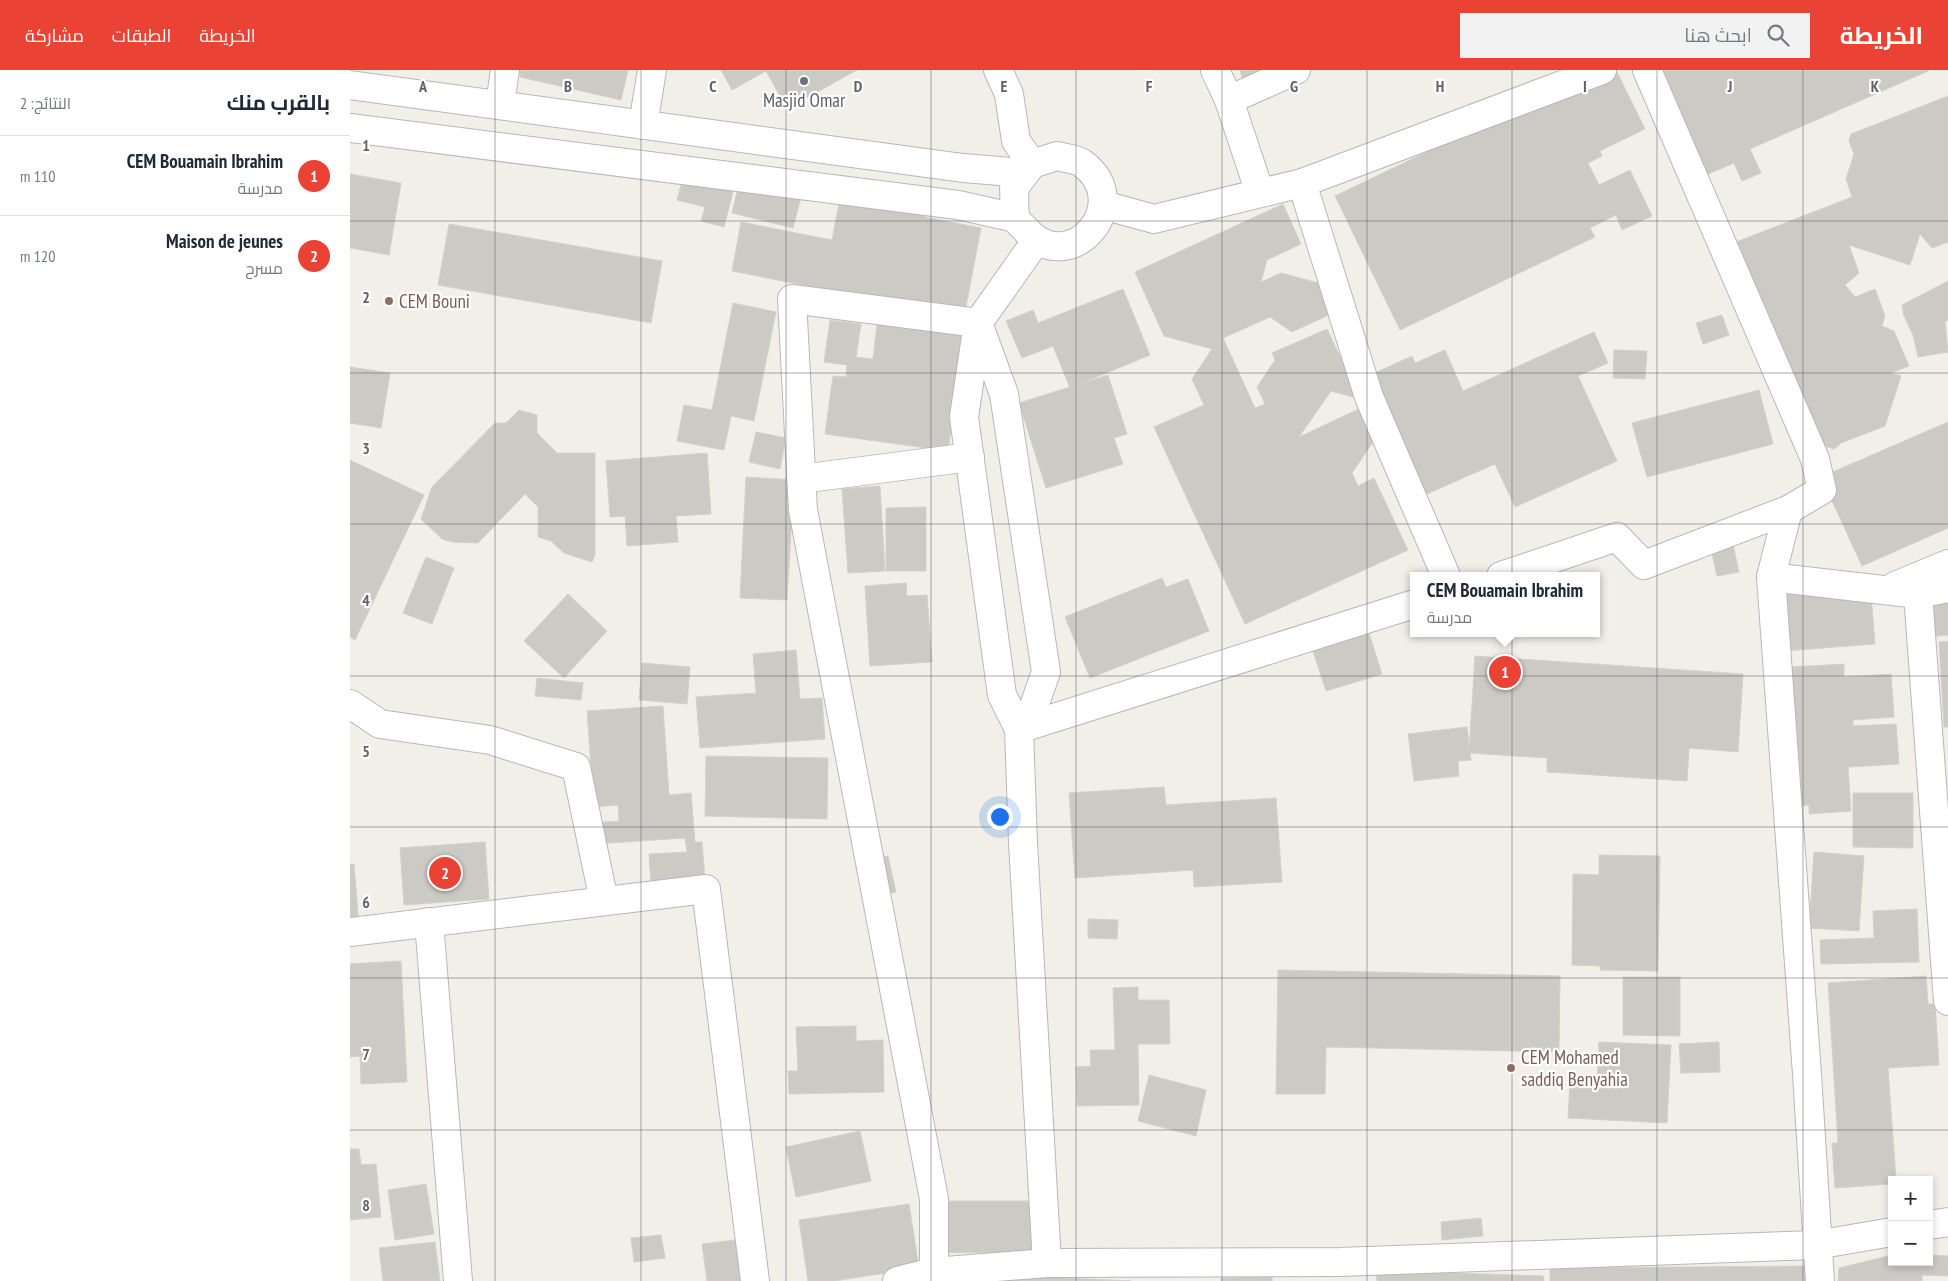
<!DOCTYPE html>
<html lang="ar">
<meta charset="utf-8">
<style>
body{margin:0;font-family:"PT Sans Narrow",Cairo,sans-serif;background:#f2f2f3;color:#1f2937;direction:rtl}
.controls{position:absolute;right:15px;bottom:15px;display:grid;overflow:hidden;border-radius:0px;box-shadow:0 2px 8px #0003}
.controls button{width:45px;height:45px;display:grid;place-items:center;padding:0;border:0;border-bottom:1px solid #e0e1e3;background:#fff;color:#1f2937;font:25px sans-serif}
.you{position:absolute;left:649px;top:746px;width:18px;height:18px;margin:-12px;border:4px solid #fff;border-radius:50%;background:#1a73e8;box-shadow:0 0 0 8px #1a73e833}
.badge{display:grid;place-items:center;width:32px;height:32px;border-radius:50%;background:#ea4335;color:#fff;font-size:16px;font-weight:700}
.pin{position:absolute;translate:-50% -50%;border:2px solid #fff;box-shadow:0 1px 5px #0006}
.popup{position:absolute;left:1060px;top:502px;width:190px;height:65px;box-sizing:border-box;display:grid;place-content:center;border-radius:0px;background:#fff;filter:drop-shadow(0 1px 4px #0005);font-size:16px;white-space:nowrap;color:#747a83}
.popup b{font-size:19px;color:#1f2937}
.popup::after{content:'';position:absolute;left:50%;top:100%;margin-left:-10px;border:10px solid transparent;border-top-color:#fff}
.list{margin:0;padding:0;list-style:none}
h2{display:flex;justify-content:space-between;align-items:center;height:65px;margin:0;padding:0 20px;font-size:21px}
h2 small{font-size:16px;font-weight:400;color:#747a83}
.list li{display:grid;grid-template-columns:32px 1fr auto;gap:15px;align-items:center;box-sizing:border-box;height:80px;padding:0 20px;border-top:1px solid #e0e1e3}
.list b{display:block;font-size:19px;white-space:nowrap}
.list p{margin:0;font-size:16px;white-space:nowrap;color:#747a83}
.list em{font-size:16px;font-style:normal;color:#747a83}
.icon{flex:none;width:28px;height:28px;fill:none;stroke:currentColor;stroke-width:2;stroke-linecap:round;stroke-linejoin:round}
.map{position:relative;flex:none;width:1598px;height:1211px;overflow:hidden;direction:ltr}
header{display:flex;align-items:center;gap:30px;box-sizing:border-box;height:70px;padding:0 25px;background:#ea4335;color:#fff}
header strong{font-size:24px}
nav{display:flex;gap:28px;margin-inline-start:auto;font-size:18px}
.search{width:350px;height:45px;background:#f2f2f3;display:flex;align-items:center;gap:12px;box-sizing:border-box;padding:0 18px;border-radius:0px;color:#747a83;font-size:19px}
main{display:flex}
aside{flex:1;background:#fff}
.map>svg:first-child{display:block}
</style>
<header>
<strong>الخريطة</strong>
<div class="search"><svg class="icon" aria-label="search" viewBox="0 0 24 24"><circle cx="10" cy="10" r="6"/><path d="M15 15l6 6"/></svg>ابحث هنا</div>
<nav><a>الخريطة</a><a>الطبقات</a><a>مشاركة</a></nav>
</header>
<main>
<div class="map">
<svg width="1598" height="1211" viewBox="0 0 1598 1211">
<rect width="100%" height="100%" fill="#f1efe8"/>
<g fill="#cccac5" stroke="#d6d1c6">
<polygon points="171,0 278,0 271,30 170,7"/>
<polygon points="371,0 507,0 437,39 416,1 382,20"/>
<polygon points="890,0 957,0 895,19"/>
<polygon points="1247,0 1266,0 1295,59 1250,81 1252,86 1238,93 1249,115 1280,100 1302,146 1272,160 1266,145 1240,158 1245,167 1050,260 985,126"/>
<polygon points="1293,0 1578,0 1578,1 1400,79 1411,103 1392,111 1384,93 1342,111"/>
<polygon points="1598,26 1598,172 1582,178 1570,164 1560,195 1499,175 1509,203 1495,215 1505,227 1525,219 1535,246 1532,256 1544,261 1559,296 1541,303 1551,306 1535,356 1491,373 1484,379 1456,370 1368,179 1502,127 1496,109 1504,84 1499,71 1501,64"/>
<polygon points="335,101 385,114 374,157 351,151 355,137 327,130"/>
<polygon points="0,104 51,113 39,185 0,178"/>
<polygon points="391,105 453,120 443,158 382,143"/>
<polygon points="491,123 576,140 575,147 631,158 614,247 382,201 391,152 482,170"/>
<polygon points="933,134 951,174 917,190 911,212 931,203 972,214 985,242 942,262 920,247 873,268 905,338 915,334 907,317 925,290 922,283 977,259 1010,329 981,321 949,367 1011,338 1025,369 1002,403 1008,416 1024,408 1058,480 895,554 804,357 854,335 842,309 862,279 814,266 785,202"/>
<polygon points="99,154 312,191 301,253 88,215"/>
<polygon points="1598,211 1598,250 1595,252 1598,282 1568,287 1563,265 1554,246 1552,235"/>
<polygon points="773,219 800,285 720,318 703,276 672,288 656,251 683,240 688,253"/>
<polygon points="383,233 426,242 404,351 381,346 374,380 327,371 334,335 362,340"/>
<polygon points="1372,245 1379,265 1353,274 1346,253"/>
<polygon points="528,246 615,258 598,381 475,364 483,306 496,307 497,295 474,292 480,250 511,254 506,287 523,289"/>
<polygon points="1244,262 1258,293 1228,306 1267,391 1165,437 1145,394 1070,427 1016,307 1062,286 1065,293 1095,280 1113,321"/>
<polygon points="1264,280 1297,281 1295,309 1263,308"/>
<polygon points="0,297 40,303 31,358 0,353"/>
<polygon points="758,305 777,364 764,368 773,394 696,418 669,333"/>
<polygon points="1409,320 1423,374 1297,407 1282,353"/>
<polygon points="169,340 187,345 187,363 207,383 245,383 245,485 242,492 214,483 201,471 188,467 188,437 175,424 128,473 102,472 92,469 71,449 82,417 145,353 156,353"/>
<polygon points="1598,352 1598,458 1512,496 1471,407"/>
<polygon points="406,362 436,368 430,399 399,392"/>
<polygon points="357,383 361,444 326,446 328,472 277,476 275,446 260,447 256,391"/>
<polygon points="0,390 74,425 5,570 0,567"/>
<polygon points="396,407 444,410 437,530 390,528"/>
<polygon points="530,416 535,501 498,503 492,419"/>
<polygon points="576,437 576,501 536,501 536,438"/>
<polygon points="1382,470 1389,502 1367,506 1360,474"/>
<polygon points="76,487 104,498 82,554 53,543"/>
<polygon points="812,508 816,517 838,509 859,561 740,608 715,547"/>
<polygon points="1598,508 1598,565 1580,567 1574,511"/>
<polygon points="1520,512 1525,574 1434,581 1428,519"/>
<polygon points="556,513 557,526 577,525 582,592 520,596 515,516"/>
<polygon points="218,524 257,561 214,608 174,571"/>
<polygon points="1017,557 1032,604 976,621 961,575"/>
<polygon points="1598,571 1598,657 1594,657 1589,572"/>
<polygon points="446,580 450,629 472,628 475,669 350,678 346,627 406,623 403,584"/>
<polygon points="1125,586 1393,604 1388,682 1339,678 1337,711 1197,702 1197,688 1119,683"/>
<polygon points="292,593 340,597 337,634 289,630"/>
<polygon points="1494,594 1494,607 1541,604 1544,647 1503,650 1503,656 1546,654 1549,694 1498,697 1501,741 1459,744 1459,735 1451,736 1442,597"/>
<polygon points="187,608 233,613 231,630 185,626"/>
<polygon points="313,636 319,725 341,723 345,772 352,772 355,810 301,814 299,784 337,782 335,768 244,774 242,753 269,751 268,735 244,737 237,641"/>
<polygon points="1117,657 1121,690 1108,691 1109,706 1064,711 1058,664"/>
<polygon points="356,686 478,688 477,749 355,746"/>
<polygon points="814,717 816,735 926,728 932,812 844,817 843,800 725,808 719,723"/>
<polygon points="1503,723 1563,723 1563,778 1503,777"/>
<polygon points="135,772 139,829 54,835 50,778"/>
<polygon points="1464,782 1514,786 1509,861 1459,858"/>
<polygon points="1249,785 1310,786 1308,901 1250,900 1250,896 1222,895 1223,804 1249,805"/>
<polygon points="538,786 546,822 516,828 508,792"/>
<polygon points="0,794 4,794 9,856 0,856"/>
<polygon points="1567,839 1569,892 1471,894 1470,870 1524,868 1523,841"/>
<polygon points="738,849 768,850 767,869 738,868"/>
<polygon points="51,891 57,1012 11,1014 10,986 0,987 0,894"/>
<polygon points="928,900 1210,906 1209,982 976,977 975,1024 926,1024"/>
<polygon points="1576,906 1578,934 1585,934 1589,995 1538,998 1546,1110 1542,1110 1542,1114 1485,1118 1482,1073 1488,1073 1478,913"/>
<polygon points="1273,907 1330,907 1330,966 1273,965"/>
<polygon points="788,917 788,930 819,930 820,974 788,974 789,1035 727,1036 726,997 741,996 740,980 765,980 763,918"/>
<polygon points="506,956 506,971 533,970 534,1022 439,1024 438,1001 448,1001 446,957"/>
<polygon points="1249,972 1321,975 1317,1053 1218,1048 1220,1011 1247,1012"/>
<polygon points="1369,972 1370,1002 1331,1003 1329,974"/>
<polygon points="799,1005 856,1020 846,1066 788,1051"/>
<polygon points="510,1061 521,1111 446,1127 436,1077"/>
<polygon points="0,1079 9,1079 11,1095 26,1094 31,1147 0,1150"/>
<polygon points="76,1114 84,1164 45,1170 38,1120"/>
<polygon points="592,1131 690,1131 690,1182 576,1183"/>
<polygon points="559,1134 569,1198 484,1211 458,1211 449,1150"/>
<polygon points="1131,1148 1133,1166 1092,1170 1091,1152"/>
<polygon points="311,1165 315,1188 284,1192 281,1168"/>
<polygon points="394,1169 399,1211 357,1211 352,1174"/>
<polygon points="85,1172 90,1211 33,1211 29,1178"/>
<polygon points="1542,1185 1542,1192 1579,1192 1579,1185 1598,1186 1598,1206 1572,1205 1572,1211 1488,1211 1489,1198"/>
<polygon points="1458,1196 1458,1211 1200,1211 1200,1198"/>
<polygon points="1026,1200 1193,1206 1194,1211 1027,1211"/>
<polygon points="610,1203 781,1211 610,1211"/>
<polygon points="922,1207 922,1211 871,1211 871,1208"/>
</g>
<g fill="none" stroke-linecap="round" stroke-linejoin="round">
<defs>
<g id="minor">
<polyline points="648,0 659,24 666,71 682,94"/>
<polyline points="865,0 879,30 910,123"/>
<polyline points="1297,0 1465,389 1472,420 1438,440"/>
<polyline points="0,15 613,98 675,103"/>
<polyline points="879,30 946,0"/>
<polyline points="150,35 155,0"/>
<polyline points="293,55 302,0"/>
<polyline points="0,58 608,135 666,148"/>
<path d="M 707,86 C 714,88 726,89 732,93 C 787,133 720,210 676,160 C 674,157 668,153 666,149 C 663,141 665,127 664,118 L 682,94 Z"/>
<polyline points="952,113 1019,327 1096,506"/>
<polyline points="753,135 804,149 952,113 1252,0"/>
<polyline points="451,409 620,387"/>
<polyline points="1151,506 1267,467 1294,495 1438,440 1421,507 1457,1004 1470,1211"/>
<polyline points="1421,507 1568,524 1598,518"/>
<polyline points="1545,516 1598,494"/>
<polyline points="1568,524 1598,931"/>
<polyline points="0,634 30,654 140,670 226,697 254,831"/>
<polyline points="669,659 652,625 614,347 628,253 654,324 696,602 677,656"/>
<polyline points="79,852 108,1211"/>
<polyline points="0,862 356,819 405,1211"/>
<polyline points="1579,1155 1598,1152"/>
<polyline points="697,1193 673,773 669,659 1064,534"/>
<polyline points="547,1211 583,1202 697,1193 990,1192 1466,1175 1542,1162"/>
<polyline points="584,1211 584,1129 453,440 442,229 628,253 686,171"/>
</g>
</defs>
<use href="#minor" stroke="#b5b8bc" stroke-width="30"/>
<use href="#minor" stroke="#fff" stroke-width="28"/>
</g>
<path fill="none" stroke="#5f6368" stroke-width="1" stroke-opacity="0.55" d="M 145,0 L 145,1211M 291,0 L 291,1211M 436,0 L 436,1211M 581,0 L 581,1211M 726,0 L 726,1211M 872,0 L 872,1211M 1017,0 L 1017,1211M 1162,0 L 1162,1211M 1307,0 L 1307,1211M 1453,0 L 1453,1211M 0,151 L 1598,151M 0,303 L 1598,303M 0,454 L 1598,454M 0,606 L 1598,606M 0,757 L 1598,757M 0,908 L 1598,908M 0,1060 L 1598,1060"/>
<circle fill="#6b7280" stroke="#fff" stroke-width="2" cx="454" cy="11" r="5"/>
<g fill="#8d6e63" stroke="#fff" stroke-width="2">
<circle cx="39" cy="231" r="5"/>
<circle cx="1161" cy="998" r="5"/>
</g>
<g text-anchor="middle" stroke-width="4.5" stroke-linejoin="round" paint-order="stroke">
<g font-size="19" fill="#5b616d" stroke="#fff">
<text x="454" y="37">Masjid Omar</text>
</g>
<g font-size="19" fill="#785e54" stroke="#fff" text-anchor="start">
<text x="49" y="238">CEM Bouni</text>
<text x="1171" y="994">CEM Mohamed<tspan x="1171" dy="22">saddiq Benyahia</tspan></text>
</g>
</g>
<g font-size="16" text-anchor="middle" font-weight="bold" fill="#5f6368" stroke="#fff" stroke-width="4.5" stroke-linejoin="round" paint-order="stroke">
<text x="73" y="22">A</text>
<text x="218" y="22">B</text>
<text x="363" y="22">C</text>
<text x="508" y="22">D</text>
<text x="654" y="22">E</text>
<text x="799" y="22">F</text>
<text x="944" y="22">G</text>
<text x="1090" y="22">H</text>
<text x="1235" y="22">I</text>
<text x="1380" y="22">J</text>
<text x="1525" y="22">K</text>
<text x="16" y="81">1</text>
<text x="16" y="233">2</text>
<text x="16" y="384">3</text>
<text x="16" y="536">4</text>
<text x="16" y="687">5</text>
<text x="16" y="838">6</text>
<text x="16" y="990">7</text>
<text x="16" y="1141">8</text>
</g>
</svg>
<div class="controls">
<button>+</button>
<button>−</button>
</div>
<div class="you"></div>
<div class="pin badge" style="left:1155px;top:602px">1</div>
<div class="popup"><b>CEM Bouamain Ibrahim</b>مدرسة</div>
<div class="pin badge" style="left:95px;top:803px">2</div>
</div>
<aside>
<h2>بالقرب منك<small>النتائج: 2</small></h2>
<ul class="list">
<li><span class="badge">1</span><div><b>CEM Bouamain Ibrahim</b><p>مدرسة</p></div><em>110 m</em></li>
<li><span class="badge">2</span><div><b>Maison de jeunes</b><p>مسرح</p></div><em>120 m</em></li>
</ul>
</aside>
</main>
